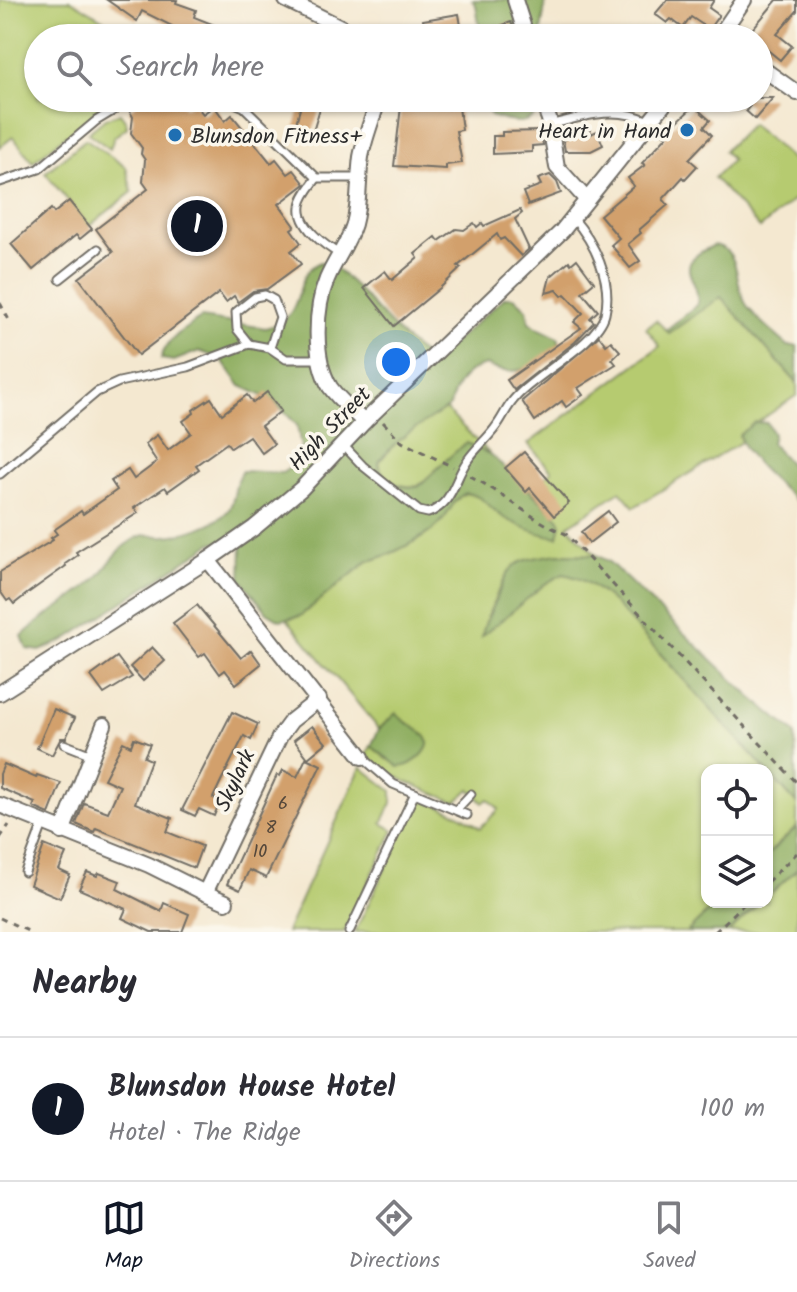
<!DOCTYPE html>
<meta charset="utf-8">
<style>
body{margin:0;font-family:Kalam,sans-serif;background:#f2f2f3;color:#2b2b33}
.controls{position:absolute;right:24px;bottom:24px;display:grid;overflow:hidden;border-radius:16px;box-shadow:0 2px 6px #0004}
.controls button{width:72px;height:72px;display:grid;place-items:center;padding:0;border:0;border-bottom:2px solid #e1e1e2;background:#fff;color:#2b2b33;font:40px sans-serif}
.you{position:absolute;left:396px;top:362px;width:28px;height:28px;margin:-20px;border:6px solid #fff;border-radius:50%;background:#1a73e8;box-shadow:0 0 0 12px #1a73e833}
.badge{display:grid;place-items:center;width:52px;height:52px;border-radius:50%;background:#111827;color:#fff;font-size:26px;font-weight:700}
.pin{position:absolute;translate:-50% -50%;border:4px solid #fff;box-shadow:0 2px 8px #0006}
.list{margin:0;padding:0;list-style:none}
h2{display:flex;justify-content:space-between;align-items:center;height:104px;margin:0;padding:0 32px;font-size:34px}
h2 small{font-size:26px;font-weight:400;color:#7c7c81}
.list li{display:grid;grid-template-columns:52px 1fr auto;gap:24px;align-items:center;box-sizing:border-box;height:144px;padding:0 32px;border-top:2px solid #e1e1e2}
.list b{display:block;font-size:30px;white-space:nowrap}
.list p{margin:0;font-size:26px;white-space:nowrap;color:#7c7c81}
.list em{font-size:26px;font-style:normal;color:#7c7c81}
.icon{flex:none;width:44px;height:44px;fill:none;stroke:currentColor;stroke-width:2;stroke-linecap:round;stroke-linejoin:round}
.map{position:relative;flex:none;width:797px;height:932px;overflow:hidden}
.search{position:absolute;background:#fff;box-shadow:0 2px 6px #0004;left:24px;right:24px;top:24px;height:88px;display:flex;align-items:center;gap:20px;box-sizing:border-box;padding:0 28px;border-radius:44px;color:#7c7c81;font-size:30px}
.sheet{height:248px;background:#fff}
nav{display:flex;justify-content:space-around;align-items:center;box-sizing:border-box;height:112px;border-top:2px solid #e1e1e2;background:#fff;font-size:22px;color:#7c7c81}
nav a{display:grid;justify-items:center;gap:4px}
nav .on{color:#111827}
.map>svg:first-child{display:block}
</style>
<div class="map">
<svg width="797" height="932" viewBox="0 0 797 932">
<rect width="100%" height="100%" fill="#fbf7ec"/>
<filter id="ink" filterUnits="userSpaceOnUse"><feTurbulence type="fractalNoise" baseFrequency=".0125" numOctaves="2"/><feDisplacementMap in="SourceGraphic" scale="16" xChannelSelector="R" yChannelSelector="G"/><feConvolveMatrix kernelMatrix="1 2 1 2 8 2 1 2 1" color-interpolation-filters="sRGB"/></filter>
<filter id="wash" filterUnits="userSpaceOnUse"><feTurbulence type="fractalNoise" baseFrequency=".006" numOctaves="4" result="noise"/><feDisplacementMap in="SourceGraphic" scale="32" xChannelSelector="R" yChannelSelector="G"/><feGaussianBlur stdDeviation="1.8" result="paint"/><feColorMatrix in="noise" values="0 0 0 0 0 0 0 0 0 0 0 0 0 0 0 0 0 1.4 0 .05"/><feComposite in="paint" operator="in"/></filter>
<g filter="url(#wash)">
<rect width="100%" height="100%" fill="#f4e8d0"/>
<g fill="#b6cb6f" stroke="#707b4d" stroke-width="2">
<polygon points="0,0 71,0 133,38 38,38 38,98 128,98 101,113 69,138 66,135 33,162 13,137 0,147"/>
<polygon points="120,113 126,121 127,127 114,137 110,149 88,133 105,119"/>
<polygon points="751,124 797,164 797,197 760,228 714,178 732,160 724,151"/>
<polygon points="86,139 126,167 132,192 89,226 45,173"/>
<path d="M 721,296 L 797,383 L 797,395 L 739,435 L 741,442 L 634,507 L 620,491 L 568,526 L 596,555 L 557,554 L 498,591 C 493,606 485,618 483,634 L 545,584 L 563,573 C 585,578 598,589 615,604 L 766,770 L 707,770 L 707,902 L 718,902 L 687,932 L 355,932 L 413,810 L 425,801 C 444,807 465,815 480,828 L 499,809 L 488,799 L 483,803 L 470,789 L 456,802 C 424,789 392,779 366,755 L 371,746 L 387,759 L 414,726 L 403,721 L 396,713 L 379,729 L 287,619 L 300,616 L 368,561 C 388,557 428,537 441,522 C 452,510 450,503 465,493 L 478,495 L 503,516 L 540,499 L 529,490 L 552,471 L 528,444 L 660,346 L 646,328 L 656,320 L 669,333 Z"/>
<path d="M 445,409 L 491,455 L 466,443 L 418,486 C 401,488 380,482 379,462 C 401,433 417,428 445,409 Z"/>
<polygon points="361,767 392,791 392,803 382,823 394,830 344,932 286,932"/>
<polygon points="767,771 797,804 797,827 767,855"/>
<polygon points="797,869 797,931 728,932 761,902 767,902 767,897"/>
</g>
<g fill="#90af62" stroke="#5e6d46" stroke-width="2">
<polygon points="472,0 546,0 540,38 481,38 476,5"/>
<path d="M 481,98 L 545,98 L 545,99 C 533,127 517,125 491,116 Z"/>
<path d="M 715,245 C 743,252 733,284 746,304 C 756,320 774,333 788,346 L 797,346 L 797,383 L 721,297 L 669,333 L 666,330 L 697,305 C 702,277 666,266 715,245 Z"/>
<path d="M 321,262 C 350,267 394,342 433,359 L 441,354 L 505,297 L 514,297 L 527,309 L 529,322 C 538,330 549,332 559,339 L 559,347 C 536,366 514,380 486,365 C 464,370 455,385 450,406 C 423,425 400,434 379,462 C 380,482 401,488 418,487 C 435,473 447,456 467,443 L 491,455 L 558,517 L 561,524 L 558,537 C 539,535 519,526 503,517 C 488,507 485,496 465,493 C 450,503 452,510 441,522 C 428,537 387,557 368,561 L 300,616 L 280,620 L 267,612 L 241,579 L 242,545 L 234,539 L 212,543 L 65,640 L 40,651 L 27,649 L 22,636 C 45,613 74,600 96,579 C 110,564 120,544 141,536 C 148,533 157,537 165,536 C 183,535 216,525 228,511 C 237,499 233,482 242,471 L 282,473 L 296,464 L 301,447 L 297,425 L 274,401 L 241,386 L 221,359 L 199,351 L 174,361 L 161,359 C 165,340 186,328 201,318 L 265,328 C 311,318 289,273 321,262 Z"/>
<path d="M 755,422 L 767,423 L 773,434 L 771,443 L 797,472 L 797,502 C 777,482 748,462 739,435 Z"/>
<path d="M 557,554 L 596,555 L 608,561 L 751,697 L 795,733 L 797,804 L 615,604 C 598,589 585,578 563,574 L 545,584 L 482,636 C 484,623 489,617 493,606 C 512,561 508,562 557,554 Z"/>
<path d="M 396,713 C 404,727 443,733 422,755 C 415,762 408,767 399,767 L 371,746 L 379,729 Z"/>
<polygon points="797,827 797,869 767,897 767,855"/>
<polygon points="718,902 761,902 728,932 687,932"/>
</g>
<g id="blocks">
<g fill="#d2a06c">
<polygon points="107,0 177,0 176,3 196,10 194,17 247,38 178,38 180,30 142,11 137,21"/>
<polygon points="667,0 714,0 709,8 719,15 709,29 691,17 683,28 671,19 667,23 655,14"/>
<polygon points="777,0 797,0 797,11 777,34 792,46 780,60 759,43 759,38 753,38 748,34"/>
<polygon points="459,14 463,38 437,38 436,34 425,36 423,20"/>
<polygon points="511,22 517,38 472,38 472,36"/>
<polygon points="145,98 178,99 185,108 193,102 203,114 214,106 225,121 232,115 271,163 276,159 288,174 294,170 305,184 279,204 295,226 291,229 301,243 291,251 301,264 267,289 253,291 238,302 234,296 226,302 219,293 138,355 79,278 113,252 96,229 148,189 143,182 145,160 141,154 142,148 131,133 133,117 129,110"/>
<polygon points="303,98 323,98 312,135 294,130"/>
<polygon points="402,98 447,98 449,109 459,107 462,130 456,131 462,163 446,165 446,169 394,166"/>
<polygon points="740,98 773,98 755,119 746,111 750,106"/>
<polygon points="694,106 710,120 704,127 712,135 689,159 697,166 685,179 683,177 663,199 668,205 639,230 641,233 628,244 640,261 630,268 611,245 619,238 600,215 634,186 628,178 645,165 642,163 667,136 664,134"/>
<polygon points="589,128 591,134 597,131 603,145 591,151 565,151 563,140"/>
<polygon points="541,131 543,145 532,146 532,152 493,154 493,136 502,136 502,132"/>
<polygon points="550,175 557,182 561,193 528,205 523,192 541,185 538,179"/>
<polygon points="69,201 92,229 80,239 76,235 33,270 11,244 51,209 54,213"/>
<polygon points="520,210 522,213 515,219 529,249 521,256 504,238 500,240 497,234 458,266 461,268 440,288 394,326 364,288 385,271 392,280 418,258 415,254 436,237 439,241 456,229 464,230 474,223 477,227 482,223 484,226"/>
<polygon points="577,259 594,282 582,292 598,311 590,318 594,322 575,342 514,390 507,380 581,328 574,322 583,313 565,294 562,296 557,290 546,293 550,277 569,261 571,264"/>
<polygon points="599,336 606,345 611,341 620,351 612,359 616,364 578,388 583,395 566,407 562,401 535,421 522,401"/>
<polygon points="267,392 281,411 261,426 274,444 262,453 249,436 231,448 227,443 196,465 199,469 168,491 165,487 134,508 138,513 76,552 78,555 65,564 66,566 28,593 14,604 10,599 7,601 0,591 0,572 53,540 51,538 57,534 54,530 81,511 83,514 117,490 111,481 128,470 134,479 157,462 145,444 157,435 168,450 191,433 183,421 194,413 193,410 211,398 222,414 247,395 253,403"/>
<polygon points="524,452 569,503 554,516 530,488 526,492 505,468"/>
<polygon points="608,511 616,522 589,543 581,532"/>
<polygon points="197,605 241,658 251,650 261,664 236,684 225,670 220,674 205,653 199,657 173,623"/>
<polygon points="152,647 165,661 143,681 130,667"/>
<polygon points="117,657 132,677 104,694 91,676"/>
<polygon points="54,709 75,718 66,738 61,738 52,755 37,748"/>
<polygon points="232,712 258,724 251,740 244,736 221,781 213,798 220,801 214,816 199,809 195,816 182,810"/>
<polygon points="312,726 326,743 308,758 294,740"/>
<polygon points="134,738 150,744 144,757 151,760 135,803 172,818 167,832 202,846 194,868 96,828 94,832 76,824 84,803 108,812 120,786 104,779 123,742 131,746"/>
<polygon points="306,758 321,765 266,878 249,870 240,890 227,884 277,775 280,776 283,770 297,777"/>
<polygon points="4,764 36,778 37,775 61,783 49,814 33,807 35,803 0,788 0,774"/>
<polygon points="44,845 66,854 59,870 70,875 60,898 30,885"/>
<polygon points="87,872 97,876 99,873 120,881 117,889 161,911 164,903 189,914 182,932 151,932 122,918 126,909 79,889"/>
</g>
</g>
</g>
<g filter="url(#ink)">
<use href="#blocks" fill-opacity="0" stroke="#716d65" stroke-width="2"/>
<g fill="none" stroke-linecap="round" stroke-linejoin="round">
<defs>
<g id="service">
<polyline points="222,98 244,107 317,178 359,178"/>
<path d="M 550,125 C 584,116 615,105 649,121"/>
<path d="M 317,178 C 312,185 302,196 301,206 C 298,226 325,246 340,254"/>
<polyline points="0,182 39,169 96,121 134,98"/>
<polyline points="60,279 98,249"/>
<polyline points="249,344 237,329 236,312 255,297 265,295 274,300 280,317 270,348"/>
<path d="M 344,446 L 363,466 L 419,511 L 428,513 C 453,504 454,480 467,461 C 475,449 487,439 495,428 C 503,418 507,406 516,397 C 536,374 598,343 605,314 C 613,280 594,242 573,218"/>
<polyline points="0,474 97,392 119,382 188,367 249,344 270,348 286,359 321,359"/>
<polyline points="64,744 92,755"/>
<polyline points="362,757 393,784 467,815"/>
<polyline points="456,810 471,794"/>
<polyline points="25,872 43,824"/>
<polyline points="349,932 415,793"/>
</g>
<g id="minor">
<polyline points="286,0 363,38"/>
<polyline points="515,0 527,38"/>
<polyline points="718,38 744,0"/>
<polyline points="759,66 797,93"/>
<polyline points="541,98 549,119 557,167 586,199"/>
<path d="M 364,422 C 353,411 339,400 330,387 C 313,359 315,308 327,279 C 335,260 348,244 354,224 C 360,202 358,179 361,157 C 365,136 373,117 379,98"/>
<polyline points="208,560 362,757"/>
<polyline points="0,693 208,560 254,528 302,488 364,422 562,231 669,98"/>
<polyline points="0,805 149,865 205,893 280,736 291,721 319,699"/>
<polyline points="62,832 104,725"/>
<polyline points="205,893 226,902"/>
</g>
</defs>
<use href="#service" stroke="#716d65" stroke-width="11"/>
<use href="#minor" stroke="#716d65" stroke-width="18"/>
<g stroke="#716d65" stroke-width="3" stroke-dasharray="6 6" stroke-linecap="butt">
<polyline points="0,303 9,320"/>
<polyline points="383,422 402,442 453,467"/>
<path d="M 470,476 C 504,493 531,520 566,534 L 797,783"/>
<polyline points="0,838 9,825"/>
<polyline points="767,882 797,853"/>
<polyline points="0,918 30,932"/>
<polyline points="715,932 746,902"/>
</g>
<use href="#service" stroke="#fff" stroke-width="7"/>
<use href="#minor" stroke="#fff" stroke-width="14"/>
</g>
</g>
<g fill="#1f6fb2" stroke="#fbf7ec" stroke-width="3">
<circle cx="687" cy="130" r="8"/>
<circle cx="175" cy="135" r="8"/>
</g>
<g text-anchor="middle" stroke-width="7" stroke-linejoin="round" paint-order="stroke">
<g font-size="18" fill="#55483b">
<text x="283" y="809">6</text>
<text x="271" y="833">8</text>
<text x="260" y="857">10</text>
</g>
<g font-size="22" fill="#2b2b2b" stroke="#fbf7ec" text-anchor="end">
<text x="671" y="138">Heart in Hand</text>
<text x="191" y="143" text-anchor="start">Blunsdon Fitness+</text>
</g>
<g font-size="22" fill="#2b2b2b" stroke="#fbf7ec">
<text transform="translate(329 428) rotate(-46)" y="8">High Street</text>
<text transform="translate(234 780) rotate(-65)" y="8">Skylark</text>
</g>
</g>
</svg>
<div class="controls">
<button><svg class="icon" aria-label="locate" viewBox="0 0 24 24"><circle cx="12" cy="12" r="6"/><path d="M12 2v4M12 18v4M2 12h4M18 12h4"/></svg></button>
<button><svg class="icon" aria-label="layers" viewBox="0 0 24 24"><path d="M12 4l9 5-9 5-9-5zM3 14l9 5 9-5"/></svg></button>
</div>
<div class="you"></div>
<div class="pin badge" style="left:197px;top:226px">1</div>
<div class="search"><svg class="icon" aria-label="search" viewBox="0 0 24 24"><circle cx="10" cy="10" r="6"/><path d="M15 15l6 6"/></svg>Search here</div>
</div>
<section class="sheet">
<h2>Nearby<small></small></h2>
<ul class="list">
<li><span class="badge">1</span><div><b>Blunsdon House Hotel</b><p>Hotel · The Ridge</p></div><em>100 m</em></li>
</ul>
</section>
<nav>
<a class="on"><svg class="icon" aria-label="map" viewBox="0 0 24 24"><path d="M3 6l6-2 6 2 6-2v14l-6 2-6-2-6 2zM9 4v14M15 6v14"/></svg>Map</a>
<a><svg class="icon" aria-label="directions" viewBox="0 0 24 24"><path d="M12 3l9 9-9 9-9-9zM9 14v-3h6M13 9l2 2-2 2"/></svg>Directions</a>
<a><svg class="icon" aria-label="saved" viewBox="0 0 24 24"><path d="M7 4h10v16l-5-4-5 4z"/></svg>Saved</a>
</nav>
